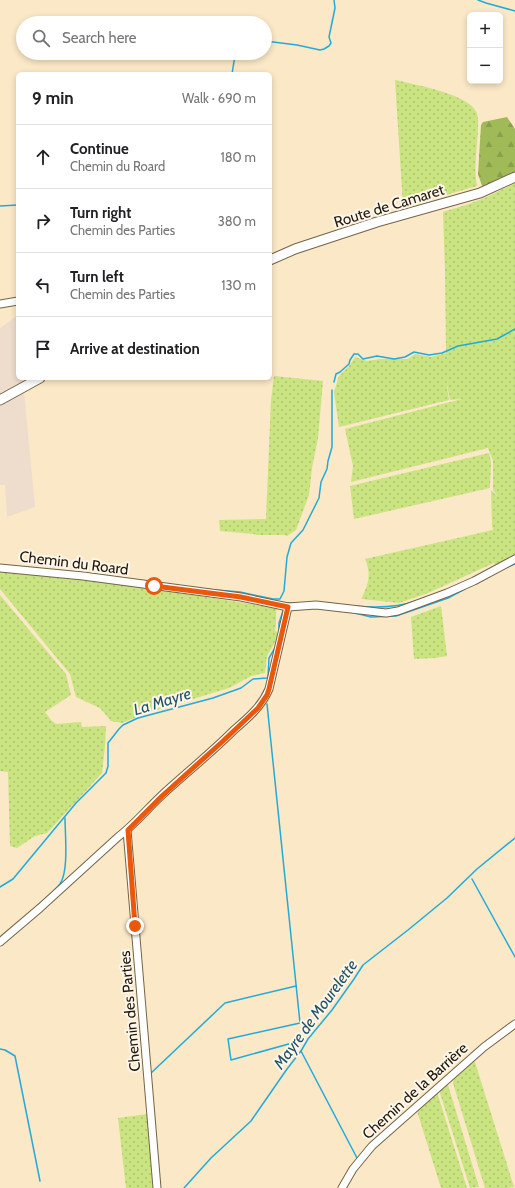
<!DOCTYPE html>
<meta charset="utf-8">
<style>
body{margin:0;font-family:Cabin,sans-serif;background:#f6f6f6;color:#202124}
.controls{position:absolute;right:12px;top:12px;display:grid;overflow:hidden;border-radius:6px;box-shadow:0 2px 6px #0003}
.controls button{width:36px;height:36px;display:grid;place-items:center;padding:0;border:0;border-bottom:1px solid #e0e0e0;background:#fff;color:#202124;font:20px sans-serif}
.stop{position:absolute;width:12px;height:12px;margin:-9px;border:3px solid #ea580c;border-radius:50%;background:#fff}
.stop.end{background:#ea580c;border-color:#fff;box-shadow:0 1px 4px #0008}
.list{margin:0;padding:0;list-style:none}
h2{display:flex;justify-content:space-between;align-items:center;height:52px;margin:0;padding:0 16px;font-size:17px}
h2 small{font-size:13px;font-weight:400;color:#757577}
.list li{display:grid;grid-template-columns:26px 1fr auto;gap:12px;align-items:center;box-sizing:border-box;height:64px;padding:0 16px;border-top:1px solid #e0e0e0}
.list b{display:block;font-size:15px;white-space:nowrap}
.list p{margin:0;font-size:13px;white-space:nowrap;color:#757577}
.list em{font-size:13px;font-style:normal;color:#757577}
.icon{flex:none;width:22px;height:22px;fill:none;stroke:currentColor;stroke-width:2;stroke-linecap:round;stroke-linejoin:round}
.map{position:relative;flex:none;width:515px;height:1188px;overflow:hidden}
.search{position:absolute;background:#fff;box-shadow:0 2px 6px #0003;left:16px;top:16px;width:256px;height:44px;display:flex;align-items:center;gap:10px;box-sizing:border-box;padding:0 14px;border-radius:22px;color:#757577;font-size:15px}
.panel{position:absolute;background:#fff;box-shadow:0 2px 6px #0003;left:16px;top:72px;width:256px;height:308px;border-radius:6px}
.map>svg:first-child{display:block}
</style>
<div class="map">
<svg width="515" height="1188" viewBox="0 0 515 1188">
<defs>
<pattern id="grass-dots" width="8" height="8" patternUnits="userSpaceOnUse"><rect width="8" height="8" fill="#c9e481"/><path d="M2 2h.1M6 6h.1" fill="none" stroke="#acc36e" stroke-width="1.8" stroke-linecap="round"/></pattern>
<pattern id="forest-firs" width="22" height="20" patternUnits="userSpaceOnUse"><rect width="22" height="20" fill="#a1ba58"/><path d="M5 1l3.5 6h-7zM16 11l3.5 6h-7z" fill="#8a9f4b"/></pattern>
</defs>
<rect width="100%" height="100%" fill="#fbe8c7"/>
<polygon fill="#edc" points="18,315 18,378 28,378 23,381 35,507 7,517 5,485 0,485 0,328"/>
<g fill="url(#grass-dots)">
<path d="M 395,80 C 413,84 466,94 475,110 C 478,113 478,120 478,125 C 478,146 473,164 477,186 L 422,202 L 403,206 Z"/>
<path d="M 515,183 L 515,556 L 495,565 L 494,563 L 428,593 L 399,603 L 361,599 C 368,586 372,574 365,559 L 493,530 L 492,525 L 491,490 L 497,496 L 493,490 L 493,461 L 488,448 L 351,482 L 353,466 L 345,429 L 462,399 L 450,400 L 446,380 L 449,400 L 339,427 L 334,392 L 339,376 L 350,365 L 355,357 L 367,361 L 380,359 L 408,359 L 415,354 L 431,357 L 446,353 L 445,271 L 443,212 L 466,205 L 487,197 Z"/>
<polygon points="274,376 323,381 318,438 312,468 309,495 296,530 287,536 284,535 257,535 254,534 220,531 219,520 266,519 271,400"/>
<polygon points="489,453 491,462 490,488 354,519 350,486"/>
<path d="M 0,569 L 75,577 L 277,608 C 275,616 277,622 275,630 L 278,634 L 274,644 L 267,656 L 265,673 L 251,676 L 229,688 L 147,713 L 122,723 L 111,721 L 100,708 L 76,697 L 70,674 L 0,589 Z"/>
<polygon points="0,595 66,674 71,695 45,712 51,720 56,724 81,722 82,727 106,726 105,746 102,773 47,833 35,836 17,848 10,846 8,772 0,771"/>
<polygon points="441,606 447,656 435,658 414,659 411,617"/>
<polygon points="474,1059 514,1187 508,1188 485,1188 453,1083 454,1077"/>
<polygon points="448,1085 479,1187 470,1188 439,1090"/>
<polygon points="437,1092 467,1188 441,1188 417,1111"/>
<polygon points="148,1114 154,1188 126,1188 118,1118"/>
</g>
<polygon fill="url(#forest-firs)" points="507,117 515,129 515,173 483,189 478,174 481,125 483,122"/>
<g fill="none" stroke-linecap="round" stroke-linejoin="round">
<g stroke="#21abda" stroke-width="1.5">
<polyline points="478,0 486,3 515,11"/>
<polyline points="265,41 297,45 320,50 324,49 329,46 331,43 329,37 335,8 334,0"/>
<polyline points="232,74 235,55"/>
<polyline points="0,206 18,205"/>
<polyline points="334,382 336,374 340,372 349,364 350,360 354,354 358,354 363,359 377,356 394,359 405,357 414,352 429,355 442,353 458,346 497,339 515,329"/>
<polyline points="503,569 515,564"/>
<polyline points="205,589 240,592 273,599 280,599 284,591 287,557 291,543 303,530 319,498 321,482 327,469 328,461 332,447 332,390"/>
<polyline points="288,603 296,603"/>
<path d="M 355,606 C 376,608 396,608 416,601"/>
<polyline points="355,613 371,617 396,616 448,598 465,589"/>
<polyline points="279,631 279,623 284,608"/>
<polyline points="267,704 300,1023 228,1039 231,1060 303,1040"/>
<polyline points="472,879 515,957"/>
<polyline points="0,887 13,879 76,803 106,773 108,766 108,743 119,729 123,725 138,718 213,698 241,688 253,679 267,678 268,677 269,658 275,648"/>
<path d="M 33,910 C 42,901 53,893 60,884 C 69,871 65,834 65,818"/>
<polyline points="0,1049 5,1050 15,1056 40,1181"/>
<polyline points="301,1051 357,1158 357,1159"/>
<polyline points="150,1074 225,1003 296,986"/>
<polyline points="184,1188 211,1158 251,1121 287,1069 301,1051 308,1039 332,1010 354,979 363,965 408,930 447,898 477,869 515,838"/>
</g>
<defs>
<g id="minor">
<polyline points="0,304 18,301"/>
<polyline points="0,568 83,576 241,597 288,607 316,605 386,613 398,611 447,593 474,581 515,559"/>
<polyline points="127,830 157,1188"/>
<path d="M 0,942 L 40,908 L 118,837 C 134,825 147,809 162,795 C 186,773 211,753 234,730 C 248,718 262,706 269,689 L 288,607"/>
<polyline points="342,1188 353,1169 372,1146 484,1047 515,1024"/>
</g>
<g id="major">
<polyline points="270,260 295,249 377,222 480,193 515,177"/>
<polyline points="0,400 40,378"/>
</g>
</defs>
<use href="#minor" stroke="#746447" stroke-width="9"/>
<use href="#major" stroke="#746447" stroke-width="11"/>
<use href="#minor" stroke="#fff" stroke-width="7"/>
<use href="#major" stroke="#fff" stroke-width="9"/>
</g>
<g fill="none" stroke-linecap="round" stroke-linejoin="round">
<polyline stroke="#ea580c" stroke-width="5" points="135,926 128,830 162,796 222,742 258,708 267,695 269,689 288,607 241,597 154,586"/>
</g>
<g text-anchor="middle" stroke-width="4" stroke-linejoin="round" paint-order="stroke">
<g font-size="15" fill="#1f180c" stroke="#fef6e9">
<text transform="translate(389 206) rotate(-17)" y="5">Route de Camaret</text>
<text transform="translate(74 563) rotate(7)" y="5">Chemin du Roard</text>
<text transform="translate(130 1011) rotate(-95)" y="5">Chemin des Parties</text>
<text transform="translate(415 1091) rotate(-42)" y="5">Chemin de la Barrière</text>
</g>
<g font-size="16" font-style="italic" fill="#1f5266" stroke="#fef6e9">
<text transform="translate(162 701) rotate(-17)" y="6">La Mayre</text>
<text transform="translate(315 1014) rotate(-54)" y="6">Mayre de Mourelette</text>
</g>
</g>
</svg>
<div class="controls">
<button>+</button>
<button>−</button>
</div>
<div class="stop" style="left:154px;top:586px"></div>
<div class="stop end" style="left:135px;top:926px"></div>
<div class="search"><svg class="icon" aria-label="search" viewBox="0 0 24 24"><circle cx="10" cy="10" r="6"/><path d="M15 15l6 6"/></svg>Search here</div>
<section class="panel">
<h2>9 min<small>Walk · 690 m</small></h2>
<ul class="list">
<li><svg class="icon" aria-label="ahead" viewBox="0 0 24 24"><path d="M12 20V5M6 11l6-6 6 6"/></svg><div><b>Continue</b><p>Chemin du Roard</p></div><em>180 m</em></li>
<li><svg class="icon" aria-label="right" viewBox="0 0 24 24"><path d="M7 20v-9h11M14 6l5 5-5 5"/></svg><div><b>Turn right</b><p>Chemin des Parties</p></div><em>380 m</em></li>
<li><svg class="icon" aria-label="left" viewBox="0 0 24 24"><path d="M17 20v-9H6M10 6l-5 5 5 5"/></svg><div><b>Turn left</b><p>Chemin des Parties</p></div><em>130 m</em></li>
<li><svg class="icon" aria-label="arrive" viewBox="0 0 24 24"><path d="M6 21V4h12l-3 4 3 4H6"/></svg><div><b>Arrive at destination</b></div></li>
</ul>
</section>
</div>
